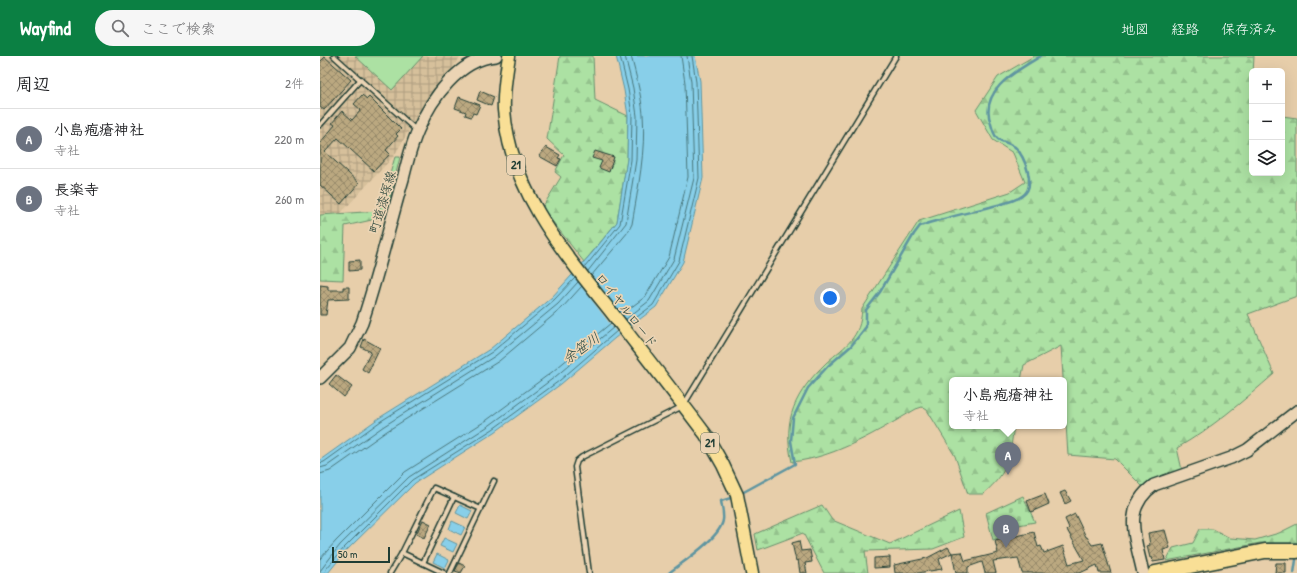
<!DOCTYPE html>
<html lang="ja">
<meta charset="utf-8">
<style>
body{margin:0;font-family:"Patrick Hand","Klee One",sans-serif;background:#f6f6f6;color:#202124}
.controls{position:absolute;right:12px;top:12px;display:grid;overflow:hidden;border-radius:6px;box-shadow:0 4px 16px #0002}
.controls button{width:36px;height:36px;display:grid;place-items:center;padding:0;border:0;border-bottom:1px solid #e0e0e0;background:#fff;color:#202124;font:20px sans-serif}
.scale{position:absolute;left:12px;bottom:10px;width:58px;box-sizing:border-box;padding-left:4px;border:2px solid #1f3d34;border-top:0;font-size:11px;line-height:14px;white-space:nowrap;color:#1f3d34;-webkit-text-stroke:3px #ebd4b4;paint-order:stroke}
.you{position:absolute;left:510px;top:242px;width:14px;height:14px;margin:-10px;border:3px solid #fff;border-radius:50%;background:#1a73e8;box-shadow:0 0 0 6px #1a73e833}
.badge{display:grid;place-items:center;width:26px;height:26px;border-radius:50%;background:#0b8043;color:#fff;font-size:13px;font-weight:700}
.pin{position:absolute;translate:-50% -33px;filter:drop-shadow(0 1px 2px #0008)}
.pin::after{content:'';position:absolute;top:21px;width:14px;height:12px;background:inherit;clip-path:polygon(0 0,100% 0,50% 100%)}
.popup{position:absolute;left:629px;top:321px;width:118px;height:52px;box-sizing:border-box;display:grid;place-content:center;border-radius:6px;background:#fff;filter:drop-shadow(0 1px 3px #0005);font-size:13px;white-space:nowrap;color:#757577}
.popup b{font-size:15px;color:#202124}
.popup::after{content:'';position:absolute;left:50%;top:100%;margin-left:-8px;border:8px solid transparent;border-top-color:#fff}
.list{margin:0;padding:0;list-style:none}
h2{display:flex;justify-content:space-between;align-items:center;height:52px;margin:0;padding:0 16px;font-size:17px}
h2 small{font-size:13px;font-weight:400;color:#757577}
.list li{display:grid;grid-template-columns:26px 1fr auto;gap:12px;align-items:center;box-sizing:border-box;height:60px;padding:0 16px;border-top:1px solid #e0e0e0}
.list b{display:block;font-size:15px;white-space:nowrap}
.list p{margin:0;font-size:13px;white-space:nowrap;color:#757577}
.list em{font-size:13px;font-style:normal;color:#757577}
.icon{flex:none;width:22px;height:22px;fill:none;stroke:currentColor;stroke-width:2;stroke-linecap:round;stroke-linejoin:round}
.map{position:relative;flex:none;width:977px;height:517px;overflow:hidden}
header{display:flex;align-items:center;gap:24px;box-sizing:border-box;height:56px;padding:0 20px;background:#0b8043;color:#fff}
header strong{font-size:19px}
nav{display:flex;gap:22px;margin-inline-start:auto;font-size:14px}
.search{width:280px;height:36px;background:#f6f6f6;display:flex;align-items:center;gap:10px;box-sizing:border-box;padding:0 14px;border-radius:22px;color:#757577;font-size:15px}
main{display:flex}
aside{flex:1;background:#fff}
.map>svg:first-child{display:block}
</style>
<header>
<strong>Wayfind</strong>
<div class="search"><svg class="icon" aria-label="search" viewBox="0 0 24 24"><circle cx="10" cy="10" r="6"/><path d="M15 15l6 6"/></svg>ここで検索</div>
<nav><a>地図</a><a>経路</a><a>保存済み</a></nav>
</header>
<main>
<aside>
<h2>周辺<small>2件</small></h2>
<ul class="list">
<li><span class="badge" style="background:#6b7280">A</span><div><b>小島疱瘡神社</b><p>寺社</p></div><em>220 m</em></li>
<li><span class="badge" style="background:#6b7280">B</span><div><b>長楽寺</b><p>寺社</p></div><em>260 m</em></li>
</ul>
</aside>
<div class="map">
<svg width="977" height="517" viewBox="0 0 977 517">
<defs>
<pattern id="industrial-grid" width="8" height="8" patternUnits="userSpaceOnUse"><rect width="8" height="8" fill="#d6c09b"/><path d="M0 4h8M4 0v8" fill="none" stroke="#ad9d7f"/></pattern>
<pattern id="forest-firs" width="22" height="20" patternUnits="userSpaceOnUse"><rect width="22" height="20" fill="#ace1a3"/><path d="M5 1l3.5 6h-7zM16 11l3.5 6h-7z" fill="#94c28d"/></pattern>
<pattern id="cemetery-stones" width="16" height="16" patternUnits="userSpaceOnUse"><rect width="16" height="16" fill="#ace1a3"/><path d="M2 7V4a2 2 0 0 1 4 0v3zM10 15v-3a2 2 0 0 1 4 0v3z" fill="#94c28d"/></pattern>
<pattern id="building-cross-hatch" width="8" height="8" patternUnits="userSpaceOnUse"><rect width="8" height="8" fill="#bba880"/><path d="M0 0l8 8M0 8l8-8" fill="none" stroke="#978a6a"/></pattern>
</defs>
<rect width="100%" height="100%" fill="#e7ceaa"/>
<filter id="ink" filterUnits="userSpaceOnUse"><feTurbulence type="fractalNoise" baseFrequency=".025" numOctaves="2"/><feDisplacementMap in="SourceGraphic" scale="8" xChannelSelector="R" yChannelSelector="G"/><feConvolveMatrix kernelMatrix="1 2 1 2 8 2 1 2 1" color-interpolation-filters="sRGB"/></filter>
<g filter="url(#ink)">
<polygon fill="url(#industrial-grid)" points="0,0 141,0 98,59 74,100 21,157 0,159"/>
<polygon fill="#ace1a3" stroke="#668f6c" points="35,0 103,0 72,34"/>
<g fill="url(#forest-firs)" stroke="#668f6c">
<polygon points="240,0 273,0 275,44 308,60 307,103 297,166 264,206 222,152 241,121 235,116 244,99 227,83"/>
<path d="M 714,0 L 934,0 L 931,55 L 932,117 L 962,117 L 962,60 L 977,62 L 977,240 L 928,258 L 954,318 C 923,345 892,372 857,392 L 862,414 L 823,431 L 795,403 L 748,399 L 741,290 L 704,309 L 701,324 L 632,324 L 632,370 L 694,370 C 689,403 690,415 663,438 L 648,438 L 635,400 L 607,354 L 602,351 L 596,353 C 558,375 517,401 472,406 C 462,363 475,337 506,307 C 527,288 540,283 542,253 L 599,165 L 690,136 L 705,126 L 693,97 L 673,84 L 656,54 L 678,21 Z"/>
<polygon points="75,101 80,101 65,161 25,170 23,224 0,223 0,159 59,155"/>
<polygon points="502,449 512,464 570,488 639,455 644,481 613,493 545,495 548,517 504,517 483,477 438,494 435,478"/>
<polygon points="977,468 977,487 940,487 846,505 853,492 873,487 880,473 893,473 910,482 935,484 959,477"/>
</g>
<polygon fill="url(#cemetery-stones)" stroke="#668f6c" points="703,440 715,466 693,470 695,479 673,484 666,457"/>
<g fill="#88cfe9" stroke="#5e95a1">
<polygon points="296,0 375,0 380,25 383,122 363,206 336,251 295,282 241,328 175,376 95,427 26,495 8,517 0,517 0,404 59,362 170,293 232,241 272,197 297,166 307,103 308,60 304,34"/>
<polygon points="140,449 152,455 148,463 136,457"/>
<polygon points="132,465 145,471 141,479 129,473"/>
<polygon points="124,482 137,488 133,496 120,490"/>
<polygon points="117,498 129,504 125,512 113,506"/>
</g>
<polygon fill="#e7ceaa" points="261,206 312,272 300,281 251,217"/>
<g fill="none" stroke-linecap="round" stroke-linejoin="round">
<g stroke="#49777c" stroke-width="1">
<polyline points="265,211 300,168 311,104 312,59 308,33 300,0"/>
<polyline points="268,215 306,167 316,104 317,60 313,32 305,0"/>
<path d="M 271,220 L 308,176 L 312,168 C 318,132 326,95 323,58 C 321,38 316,19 311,0"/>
<polyline points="302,258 325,241 349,201 368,121 365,27 361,0"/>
<polyline points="306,263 329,245 354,203 374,122 371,26 367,0"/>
<polyline points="309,267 333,249 359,205 379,122 376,26 372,0"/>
<polyline points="0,407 4,406 61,365 172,296 234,244 255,222"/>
<polyline points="0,412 7,410 64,370 175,300 238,248 258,226"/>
<polyline points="0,418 10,415 67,375 179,305 242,252 262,230"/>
<polyline points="0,503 16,485 85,416 167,364 232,316 291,267"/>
<polyline points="0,515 20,489 89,421 170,369 235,321 294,271"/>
<polyline points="5,517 6,513 24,492 92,424 173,373 239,325 297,275"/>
</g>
<g stroke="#5e95a1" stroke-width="2.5">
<path d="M 420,438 L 475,408 L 471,385 L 473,362 L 488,332 L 508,310 L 531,290 L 546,271 L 546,254 L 560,236 L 594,178 L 600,170 C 623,162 647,157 670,151 C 680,148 694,146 702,140 C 717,131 705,101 695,91 C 691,87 682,87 677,82 C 674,79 672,72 671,68 C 658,34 698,14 721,0"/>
<path d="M 349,517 C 363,506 401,481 403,464 C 404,458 402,451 401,445 L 414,441"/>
<polyline points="974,517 976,504"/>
</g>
</g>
<g fill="url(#building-cross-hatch)" stroke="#1f3d34">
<polygon points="5,1 31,24 4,54 0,51 0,6"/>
<polygon points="160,35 174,41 171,50 157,44"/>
<polygon points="42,39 47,43 49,41 81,73 76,78 78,80 66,94 70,98 54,115 18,82 5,96 39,127 21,148 0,129 0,87 15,69 12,67 22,55 32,64 41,54 34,48"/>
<polygon points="139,41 160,49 156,58 153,57 151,61 145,59 146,56 135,52"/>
<polygon points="226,91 240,99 238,102 241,103 237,110 219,100"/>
<polygon points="275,95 294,101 289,116 279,112 282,105 272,102"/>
<polygon points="40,204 40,214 29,215 29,205"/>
<polygon points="0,229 8,230 8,234 23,234 23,231 29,231 29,243 8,244 6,259 0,259"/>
<polygon points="44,283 60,292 48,317 42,313 51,296 41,291"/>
<polygon points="16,319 32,331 24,341 9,328"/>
<polygon points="745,435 751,445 745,448 740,437"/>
<polygon points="725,438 729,448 711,456 707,445"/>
<polygon points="755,458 766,481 767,481 772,489 782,487 791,517 779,517 777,509 760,517 702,517 698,502 673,505 676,517 665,517 662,506 648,511 648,517 636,517 632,497 642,496 645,505 678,497 675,485 714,476 718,491 721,490 724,497 743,490 749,508 764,504 747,474 749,472 745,463"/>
<polygon points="103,464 111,468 104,482 96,478"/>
<polygon points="845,474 850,492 843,494 845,504 833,506 832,501 830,502 827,490 830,489 828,477"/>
<polygon points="479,485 481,495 490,494 492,506 485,507 487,517 480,517 478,504 476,505 472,487"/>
<polygon points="628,491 632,497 619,503 622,513 598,517 575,517 574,509 607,502"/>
<polygon points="570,501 570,511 554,512 554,502"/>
<polygon points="139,507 145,510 141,517 135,515"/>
<polygon points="956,507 966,507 966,517 955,517"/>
</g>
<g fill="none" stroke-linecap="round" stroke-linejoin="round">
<defs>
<g id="lane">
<polyline points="14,0 97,75"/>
<polyline points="0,69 41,23"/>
<polyline points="103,507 134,441"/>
<polyline points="70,517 82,497"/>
<polyline points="124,517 82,497 114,432 161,453"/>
<polyline points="130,517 174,425"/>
<polyline points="269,517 255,411 257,405 262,401 363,350 576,0"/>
</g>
<g id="secondary">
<path d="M 0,322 L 30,292 L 42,267 C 58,220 69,171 83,123 C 87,107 91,90 98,74 C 111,43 139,3 176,0"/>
<path d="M 823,517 C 816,483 801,453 834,429 L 911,402 L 927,394 L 977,355"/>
</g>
<path id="primary" d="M 189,0 C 186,18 183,36 184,54 C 190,134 244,197 292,257 C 323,297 355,338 386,379 L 403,409 L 417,439 L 432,517"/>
<polyline id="highway" points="835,517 945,495 977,495"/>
</defs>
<use href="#lane" stroke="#1f3d34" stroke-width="7"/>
<use href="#secondary" stroke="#1f3d34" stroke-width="14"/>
<use href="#primary" stroke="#1f3d34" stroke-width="15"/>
<use href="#highway" stroke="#1f3d34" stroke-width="17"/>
<use href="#lane" stroke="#ebd4b4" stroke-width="4"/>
<use href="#secondary" stroke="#ebd4b4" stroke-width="11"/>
<use href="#primary" stroke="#f9df96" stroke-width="12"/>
<use href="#highway" stroke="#f9df96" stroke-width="14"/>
</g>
</g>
<g text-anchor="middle" stroke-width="3.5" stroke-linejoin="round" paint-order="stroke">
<g fill="#ebd4b4" stroke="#5c6a5a" stroke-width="1">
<rect x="187" y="99" width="18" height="20" rx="3"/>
<rect x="381" y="377" width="18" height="20" rx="3"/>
</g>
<g font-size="12" font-weight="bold" fill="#1f3d34">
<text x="196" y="113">21</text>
<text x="390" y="391">21</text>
</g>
<g font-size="13" fill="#1f3d34" stroke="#ebd4b4">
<text transform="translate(62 146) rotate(-74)" y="5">町道漆塚線</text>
<text transform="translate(307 254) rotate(52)" y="5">ロイヤルロード</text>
</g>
<g font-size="14" font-style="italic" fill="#2a4c46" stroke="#ebd4b4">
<text transform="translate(261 292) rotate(-35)" y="5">余笹川</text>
</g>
</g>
</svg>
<div class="controls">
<button>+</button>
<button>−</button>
<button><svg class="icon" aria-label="layers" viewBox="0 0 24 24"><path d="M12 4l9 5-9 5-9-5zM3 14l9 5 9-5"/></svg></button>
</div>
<div class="scale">50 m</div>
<div class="you"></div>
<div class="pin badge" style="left:688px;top:419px;background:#6b7280">A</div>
<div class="popup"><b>小島疱瘡神社</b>寺社</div>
<div class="pin badge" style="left:686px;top:492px;background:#6b7280">B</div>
</div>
</main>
